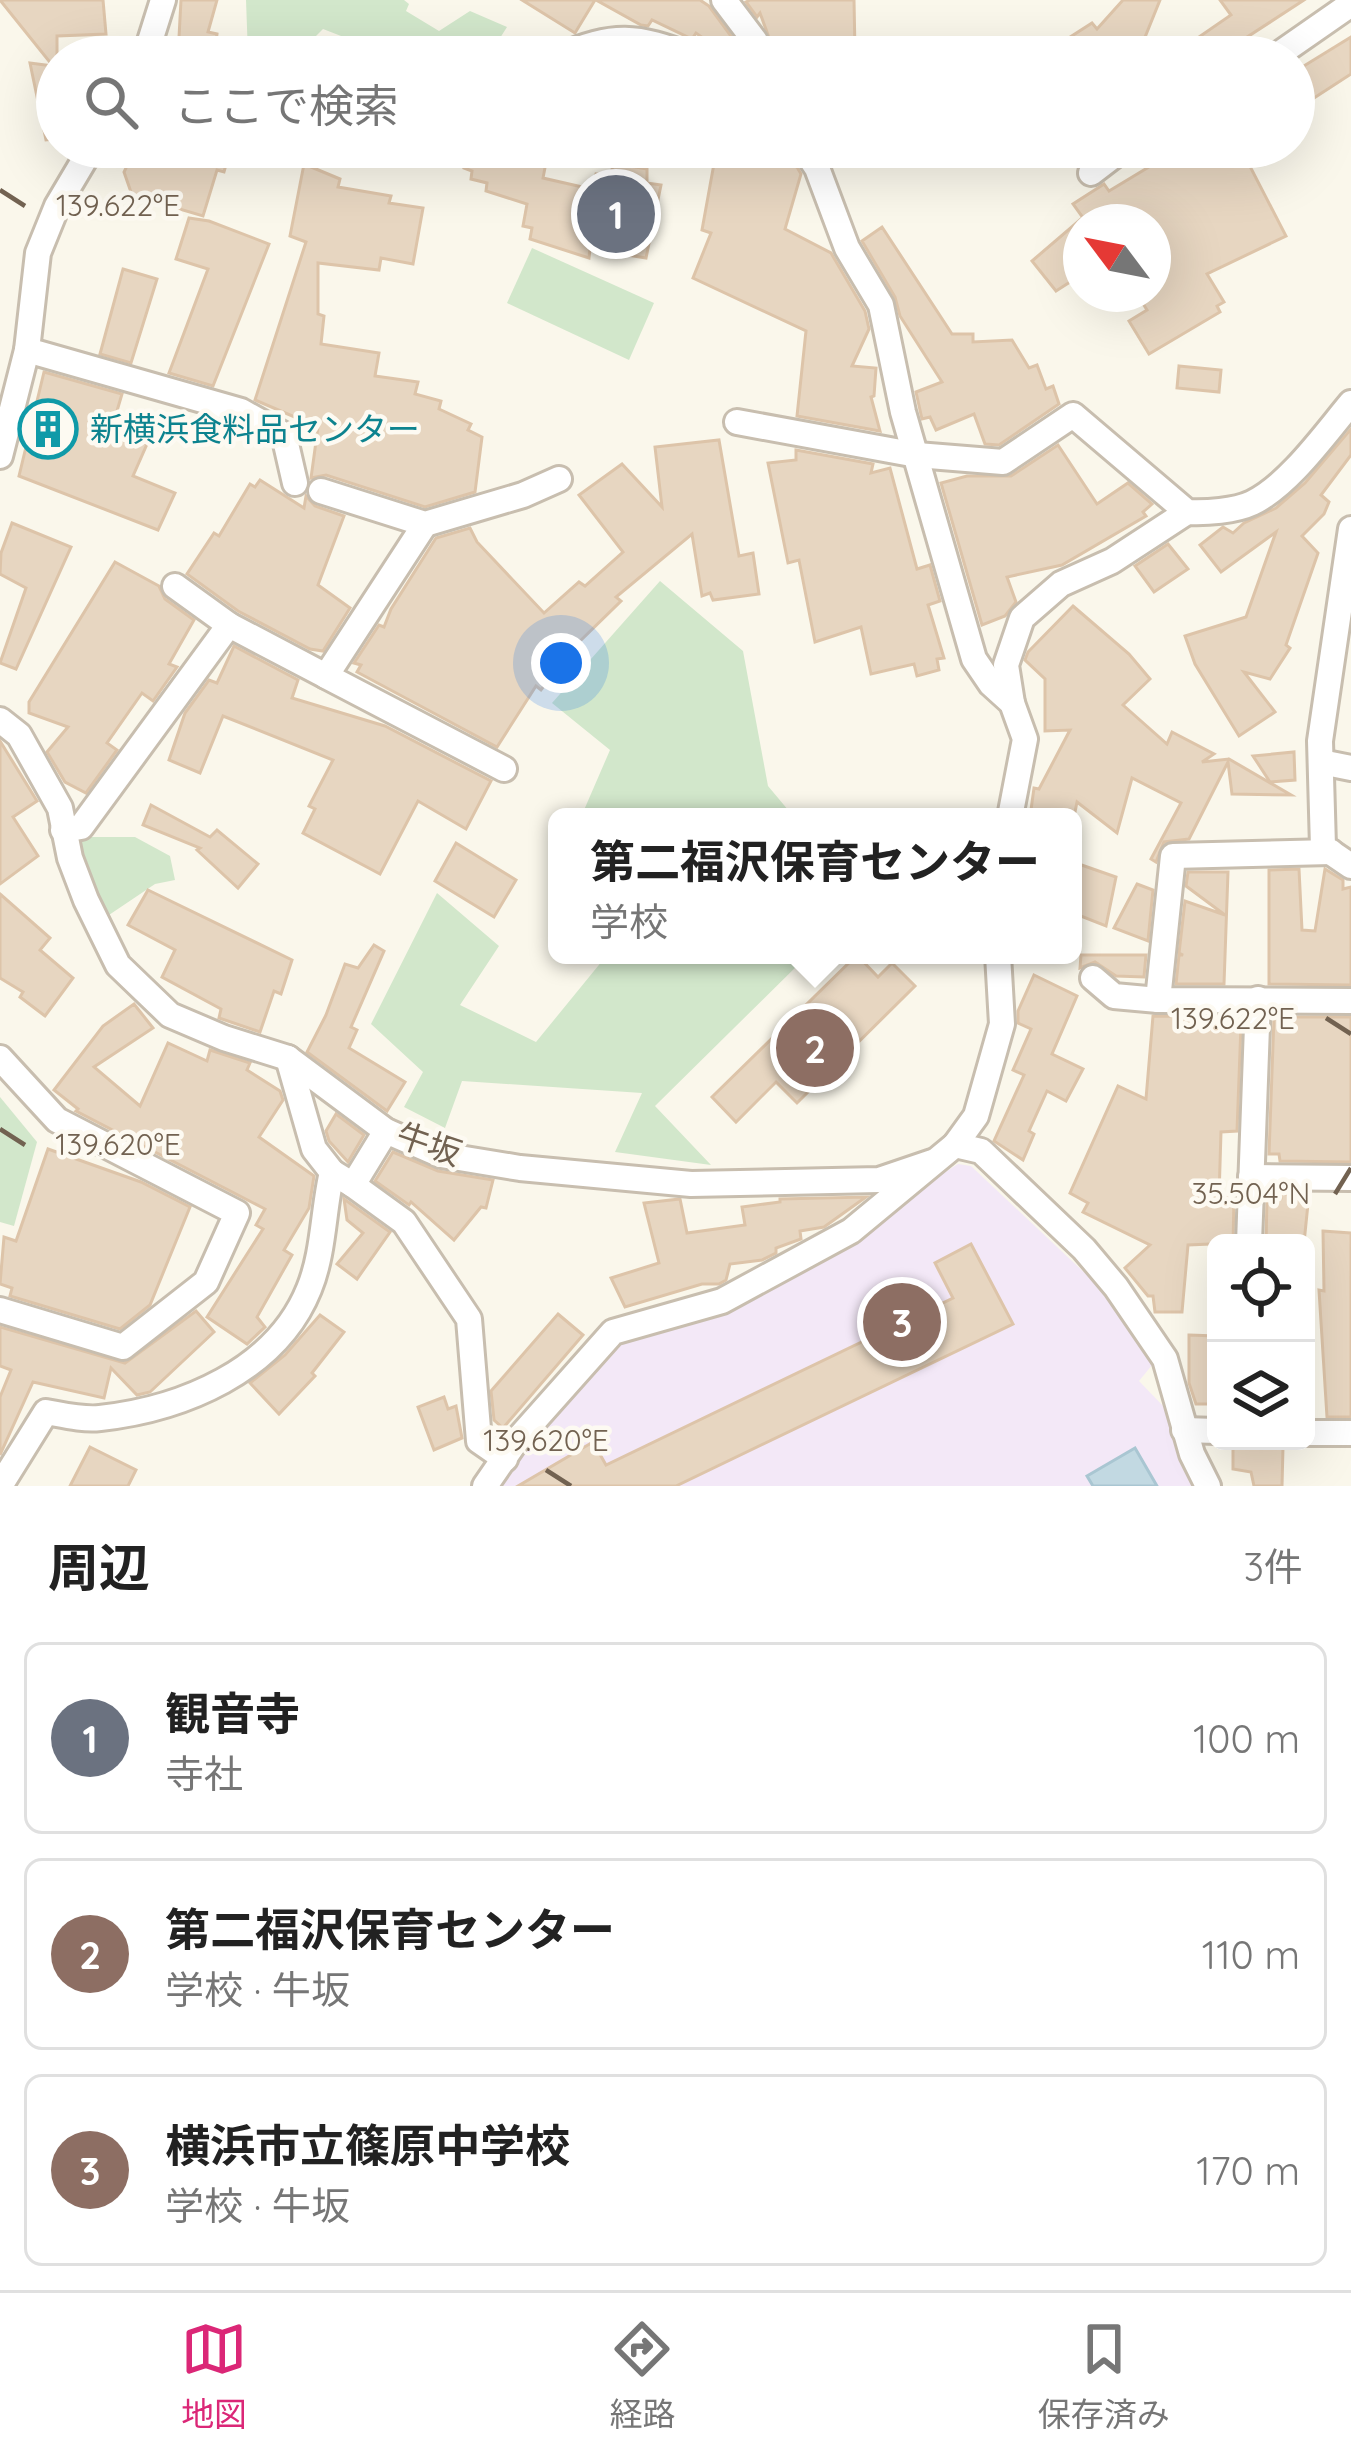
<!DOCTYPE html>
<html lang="ja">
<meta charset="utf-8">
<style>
body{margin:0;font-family:Quicksand,"Noto Sans JP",sans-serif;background:#f6f6f6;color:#222}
.controls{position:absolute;right:36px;bottom:36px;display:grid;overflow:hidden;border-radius:18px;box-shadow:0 12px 48px #0002}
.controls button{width:108px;height:108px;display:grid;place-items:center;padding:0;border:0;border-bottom:3px solid #e0e0e0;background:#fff;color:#222;font:60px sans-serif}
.compass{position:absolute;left:1063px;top:204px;width:108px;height:108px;border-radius:50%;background:#fff;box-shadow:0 12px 48px #0002;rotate:302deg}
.you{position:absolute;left:561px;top:663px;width:42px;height:42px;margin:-30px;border:9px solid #fff;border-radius:50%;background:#1a73e8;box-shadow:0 0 0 18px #1a73e833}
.badge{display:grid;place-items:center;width:78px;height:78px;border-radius:50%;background:#db2777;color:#fff;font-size:39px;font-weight:700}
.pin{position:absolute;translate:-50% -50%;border:6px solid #fff;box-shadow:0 3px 12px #0006}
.popup{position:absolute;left:548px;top:808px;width:534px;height:156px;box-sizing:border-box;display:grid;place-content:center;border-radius:18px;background:#fff;filter:drop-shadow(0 3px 9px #0005);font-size:39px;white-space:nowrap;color:#767676}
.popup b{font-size:45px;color:#222}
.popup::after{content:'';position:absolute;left:50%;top:100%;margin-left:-24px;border:24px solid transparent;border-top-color:#fff}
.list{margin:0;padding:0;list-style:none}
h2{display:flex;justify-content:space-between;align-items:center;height:156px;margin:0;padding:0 48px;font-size:51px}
h2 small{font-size:39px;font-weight:400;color:#767676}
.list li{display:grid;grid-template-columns:78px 1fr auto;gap:36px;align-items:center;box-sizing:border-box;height:192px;margin:0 24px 24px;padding:0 24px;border:3px solid #e0e0e0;border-radius:18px}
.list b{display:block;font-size:45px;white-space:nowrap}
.list p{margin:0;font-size:39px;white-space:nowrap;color:#767676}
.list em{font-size:39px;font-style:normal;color:#767676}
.icon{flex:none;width:66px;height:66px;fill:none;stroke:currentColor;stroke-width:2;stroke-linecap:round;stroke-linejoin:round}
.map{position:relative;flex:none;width:1351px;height:1486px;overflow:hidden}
.search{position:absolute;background:#fff;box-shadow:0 12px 48px #0002;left:36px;right:36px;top:36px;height:132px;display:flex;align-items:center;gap:30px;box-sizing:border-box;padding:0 42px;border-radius:66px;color:#767676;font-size:45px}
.sheet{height:804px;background:#fff}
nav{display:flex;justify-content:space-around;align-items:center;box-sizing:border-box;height:168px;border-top:3px solid #e0e0e0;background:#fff;font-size:33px;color:#767676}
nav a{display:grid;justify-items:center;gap:6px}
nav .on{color:#db2777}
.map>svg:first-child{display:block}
</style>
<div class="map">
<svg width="1351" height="1486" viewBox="0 0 1351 1486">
<rect width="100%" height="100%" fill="#faf7eb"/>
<polygon fill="#f3e8f7" points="958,1164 971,1166 1090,1278 1157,1359 1139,1381 1165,1408 1195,1486 497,1486 527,1439 620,1338 733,1306"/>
<g fill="#d2e7cb">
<polygon points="246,0 404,0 409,4 406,11 439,31 470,11 507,27 488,57 424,57 377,41 372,48 323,29 303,49 294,48 289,57 248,55"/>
<polygon points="532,248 654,303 629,360 507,303"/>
<polygon points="660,581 743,651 768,786 794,817 581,817 610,750 552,703"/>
<polygon points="68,837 135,837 170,856 175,880 155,884 103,919"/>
<polygon points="437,893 499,946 460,1005 536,1042 607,955 808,955 655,1106 711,1165 615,1152 642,1093 462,1081 445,1128 404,1107 423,1072 371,1024"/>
<polygon points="0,1097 37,1142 14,1226 0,1222"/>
</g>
<polygon fill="#c2d9e2" stroke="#a9c6d2" stroke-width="3" points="1135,1448 1157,1486 1093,1486 1087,1476"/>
<g fill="#e7d6c1" stroke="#ddc4a9" stroke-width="3">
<polygon points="0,0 103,0 106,34 57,36 57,139 46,140 30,63 53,66"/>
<polygon points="181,0 217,0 208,32 217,34 214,57 178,56"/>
<polygon points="522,0 595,0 575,33"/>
<polygon points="596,0 700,0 709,6 739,47 730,57 696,33 692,39 652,20 648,26 641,25"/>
<polygon points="750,0 854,0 855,52 838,57 776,57 760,13 757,17 746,2"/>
<polygon points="1123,0 1160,0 1137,57 1039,57 1092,23 1097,29"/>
<polygon points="1220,0 1304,0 1238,43 1248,57 1170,57 1231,15"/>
<polygon points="1351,37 1351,74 1294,111 1294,72"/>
<polygon points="136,147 231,147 224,172 217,170 203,216 132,195 124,172"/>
<polygon points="469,147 549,147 543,178 591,189 596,174 611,176 613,163 647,169 647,183 661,185 646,258 590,249 589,258 530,239 532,228 523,226 527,204 486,191 487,183 471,179 472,171 464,168"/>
<polygon points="717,147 767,147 764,158 797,167 801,174 785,229 831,253 865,311 869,329 852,366 876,368 874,396 871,397 880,431 797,416 806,331 693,278 711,233 702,230"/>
<polygon points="1182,147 1240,147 1286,236 1207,274 1224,302 1217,306 1220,312 1149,354 1129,321 1147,310 1137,294 1153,294 1153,222 1086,222 1073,204 1104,184 1109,191"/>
<polygon points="304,164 340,179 338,187 391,196 389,203 423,208 413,264 381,258 379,270 318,263 318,314 324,316 321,344 379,353 375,376 418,382 415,394 441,401 439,409 471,424 468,430 482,437 475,492 425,507 326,475 311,478 318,427 255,400 306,242 290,236"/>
<polygon points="189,218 209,221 269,244 213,386 169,373 208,269 176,259"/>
<polygon points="1081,219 1081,275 1056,291 1032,261"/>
<polygon points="882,227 952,334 973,334 973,342 1012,340 1029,368 1037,365 1046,389 1053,386 1059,404 999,445 985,444 974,414 936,430 930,417 922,419 916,392 942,382 900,316 895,297 862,241"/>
<polygon points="123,269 157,279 131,363 100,354"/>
<polygon points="1179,366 1221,370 1219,392 1177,388"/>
<polygon points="44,372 122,394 111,431 147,444 133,476 175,493 158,530 19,476"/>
<polygon points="1351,429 1351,455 1321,495 1329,502 1324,514 1302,536 1318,553 1286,645 1290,648 1270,679 1244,672 1275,712 1239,736 1195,664 1185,636 1246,617 1276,532 1221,572 1200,545 1223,527 1233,533 1244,523 1276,508 1305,483"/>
<polygon points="719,440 739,556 753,553 759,594 713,600 710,593 702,596 692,534 616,597 621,601 575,646 541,690 536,686 497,747 357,672 361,665 354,663 379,625 384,627 391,609 436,538 470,528 477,542 544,613 579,582 585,586 623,552 579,495 622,464 662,507 655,447"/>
<polygon points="1058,445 1097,504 1128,483 1152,504 1143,512 1146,516 1062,565 1007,577 1016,602 1005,616 982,625 941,483 967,476 1011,476"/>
<polygon points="796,450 873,464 871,473 890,468 917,569 930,565 940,601 928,605 944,658 937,659 939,670 917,676 914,664 871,674 861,627 815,642 799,560 788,563 768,463 796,460"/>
<polygon points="260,480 304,508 306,496 315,506 344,516 318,585 350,608 323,651 310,649 238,611 187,574 214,533 219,536 250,484 255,487"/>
<polygon points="12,523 71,547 16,669 0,663 26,588 0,574 1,553"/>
<polygon points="1168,544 1188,569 1154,592 1135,566"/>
<polygon points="115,562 159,586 165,599 194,620 169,664 177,667 153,701 142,693 107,743 117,750 86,793 65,782 47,752 68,727 29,713 29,702"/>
<polygon points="1073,606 1129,654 1150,679 1123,705 1167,744 1172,732 1214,754 1202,762 1229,759 1291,795 1232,794 1228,762 1189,839 1164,842 1156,862 1151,859 1181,803 1132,778 1117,833 1077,802 1074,817 1030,817 1034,788 1039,789 1070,730 1045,731 1045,679 1025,660 1028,652"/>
<polygon points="234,646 298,680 292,698 385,726 491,781 466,829 418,801 380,874 303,833 315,809 309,806 333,760 223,716 200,773 169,760 185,713 209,680 217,683"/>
<polygon points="0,741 37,801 13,817 38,856 0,884"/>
<polygon points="1294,752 1295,780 1270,782 1253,756"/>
<polygon points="151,805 210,837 217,830 258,864 238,888 197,850 200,848 143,825"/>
<polygon points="456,843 516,880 494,917 435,881"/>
<polygon points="1073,862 1116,877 1106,926 1073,913"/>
<polygon points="1299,869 1302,930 1315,931 1325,869 1343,880 1343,889 1351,887 1351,985 1269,984 1269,870"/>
<polygon points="1188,872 1228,872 1224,984 1176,984 1179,955 1183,955 1179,953 1185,901 1225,915 1186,886"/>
<polygon points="1137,884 1153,890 1148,941 1114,928"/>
<polygon points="148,890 292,960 281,994 274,991 260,1032 219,1018 221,1009 162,977 175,950 128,925"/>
<polygon points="0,894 50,938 40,950 73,978 45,1016 20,997 23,992 0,978"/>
<polygon points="374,945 384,951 351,1027 357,1030 349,1048 405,1082 387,1111 307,1052 326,1015 345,964 358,968"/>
<polygon points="857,955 878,977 892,963 915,986 797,1103 776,1082 736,1122 712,1097"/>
<polygon points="1081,955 1146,955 1144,977 1116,976 1095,962 1080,968"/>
<polygon points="1034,975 1077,996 1052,1054 1083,1069 1066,1101 1047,1091 1029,1131 1034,1134 1023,1160 994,1141 1024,1075 1013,1070 1031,1029 1018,1023 1018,1011"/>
<polygon points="134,1004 153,1028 94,1067 140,1106 168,1043 207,1061 210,1050 250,1063 247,1070 280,1091 283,1100 259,1137 314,1176 309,1208 284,1250 292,1255 257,1317 265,1327 247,1344 207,1317 263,1229 256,1225 265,1209 76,1111 78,1109 54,1090 103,1026"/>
<polygon points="1153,1016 1223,1017 1223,1025 1241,1025 1237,1131 1221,1132 1219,1197 1234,1199 1233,1243 1188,1245 1182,1312 1155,1312 1153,1296 1148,1296 1125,1268 1150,1245 1083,1212 1088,1203 1070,1193 1118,1086 1146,1099"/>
<polygon points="1274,1017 1351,1017 1351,1162 1280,1161 1279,1154 1269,1154"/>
<polygon points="336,1114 364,1135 348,1162 329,1141 326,1131"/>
<polygon points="48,1149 141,1182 190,1207 150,1305 120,1329 10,1296 12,1288 0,1284 4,1237 16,1241"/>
<polygon points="393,1152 438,1171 493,1180 486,1208 481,1207 454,1240 411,1202 409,1205 375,1181"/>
<polygon points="1281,1194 1309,1194 1304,1243 1266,1243 1267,1198 1281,1198"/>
<polygon points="866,1197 824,1227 800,1231 801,1239 776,1248 776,1253 762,1260 730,1264 726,1280 719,1284 702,1284 625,1307 611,1278 659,1263 644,1203 680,1199 687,1233 745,1225 742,1207 780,1202 780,1199"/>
<polygon points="344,1199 390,1232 357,1279 337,1264 363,1233 347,1220"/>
<polygon points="1323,1231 1351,1233 1351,1417 1327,1417 1319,1290 1324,1291"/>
<polygon points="971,1244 1013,1324 676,1486 518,1486 593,1442 606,1465 953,1298 935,1263"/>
<polygon points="196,1311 214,1332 150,1392 137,1395 111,1368 104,1398 33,1382 0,1455 0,1397 11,1370 0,1366 0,1327 125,1363"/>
<polygon points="558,1314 583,1335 503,1428 494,1420 491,1391"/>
<polygon points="320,1315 344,1332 312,1373 315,1376 279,1414 250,1383 285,1355"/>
<polygon points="1189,1335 1216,1336 1216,1404 1196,1404 1189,1383"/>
<polygon points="444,1397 448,1409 456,1406 462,1438 434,1450 418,1407"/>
<polygon points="1233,1441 1258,1442 1259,1448 1283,1447 1282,1486 1254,1486 1251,1472 1233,1469"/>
<polygon points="90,1447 136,1470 128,1486 70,1486"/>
</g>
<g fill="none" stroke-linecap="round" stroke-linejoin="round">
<defs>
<g id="minor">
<polyline points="724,0 755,41 760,57"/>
<polyline points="145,57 163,0"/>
<path d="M 558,57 C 615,33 635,35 693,57"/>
<polyline points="1275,57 1351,4"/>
<polyline points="803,147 817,168 847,248 881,305 903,412 974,659 991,684 1012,703 1025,739 1010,817"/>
<polyline points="1091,173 1125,147"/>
<polyline points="27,350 241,411 284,435 295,483"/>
<path d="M 737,422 L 917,455 L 1003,462 L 1073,415 L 1187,512 C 1206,513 1235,511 1252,503 C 1289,485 1325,434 1351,403"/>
<polyline points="0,456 27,350 38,253 57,206 92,147"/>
<polyline points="321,491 425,524 523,495 559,479"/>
<polyline points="1351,529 1320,741 1323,847 1351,866"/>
<polyline points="175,586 229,625 326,676 425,524"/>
<polyline points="326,676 504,769"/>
<polyline points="1012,703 1006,665 1022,618 1061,584 1112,561 1187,512"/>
<polyline points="0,720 19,735 60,808 70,858 86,900 118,965 170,1015 224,1038 288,1058 386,1131 441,1155 520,1168 691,1184 879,1180 932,1162"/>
<polyline points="1321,762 1351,768"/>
<polyline points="63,830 81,827 229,625"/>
<polyline points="1331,852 1173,856 1158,1000 1351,1001"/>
<polyline points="1093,978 1114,996 1158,1000"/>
<polyline points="0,1058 57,1120 237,1213 206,1282 123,1347 0,1310"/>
<polyline points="288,1058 314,1149 332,1172"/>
<polyline points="955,1145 981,1151 1084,1249 1116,1287 1165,1359 1192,1454 1208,1486"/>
<polyline points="1251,1177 1351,1178"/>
<polyline points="353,1185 404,1222 469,1319 479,1441 505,1459"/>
<polyline points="1249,1243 1258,999"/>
<polyline points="1184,1430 1216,1431"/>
<polyline points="1306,1433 1351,1433"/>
<path d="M 0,1486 L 46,1412 C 63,1415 83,1420 100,1418 C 182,1409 276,1371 309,1289 C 324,1253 323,1210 332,1172 L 353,1185 L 386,1131"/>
<polyline points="485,1486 516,1441 613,1332 722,1301 851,1231 955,1145 976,1116 1002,1024 998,955"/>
</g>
</defs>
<use href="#minor" stroke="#c8beaf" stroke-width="30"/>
<use href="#minor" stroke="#fff" stroke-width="24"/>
</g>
<path fill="none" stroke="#726251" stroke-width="4.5" d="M 0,190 L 25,206M 1326,1018 L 1351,1034M 0,1129 L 25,1145M 1335,1194 L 1351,1168M 546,1470 L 571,1486"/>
<defs>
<symbol id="building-ring" viewBox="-11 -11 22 22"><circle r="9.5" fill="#fdfaf2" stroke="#0f9aa8" stroke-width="1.5"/><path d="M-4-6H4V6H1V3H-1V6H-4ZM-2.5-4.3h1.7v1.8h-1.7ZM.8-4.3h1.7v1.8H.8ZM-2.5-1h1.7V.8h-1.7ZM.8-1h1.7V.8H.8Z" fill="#0f9aa8"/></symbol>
</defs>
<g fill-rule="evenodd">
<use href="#building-ring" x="15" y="396" width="66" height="66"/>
</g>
<g text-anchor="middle" stroke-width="9" stroke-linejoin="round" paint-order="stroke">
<g font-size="33" fill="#0d838f" stroke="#fdfaf2" text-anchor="start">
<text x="90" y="441">新横浜食料品センター</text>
</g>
<g font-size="33" fill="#726251" stroke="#fdfaf2">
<text transform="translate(429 1144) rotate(19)" y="12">牛坂</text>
</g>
</g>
<g font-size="30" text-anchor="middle" fill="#726251" stroke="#fdfaf2" stroke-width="9" stroke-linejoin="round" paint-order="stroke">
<text x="118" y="216">139.622°E</text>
<text x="1233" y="1029">139.622°E</text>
<text x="118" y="1155">139.620°E</text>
<text x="1251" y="1204">35.504°N</text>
<text x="546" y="1451">139.620°E</text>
</g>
</svg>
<div class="controls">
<button><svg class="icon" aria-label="locate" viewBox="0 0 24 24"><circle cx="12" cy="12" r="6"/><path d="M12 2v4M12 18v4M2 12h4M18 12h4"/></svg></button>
<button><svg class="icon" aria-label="layers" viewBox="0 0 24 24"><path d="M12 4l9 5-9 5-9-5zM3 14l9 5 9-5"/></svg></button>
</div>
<svg class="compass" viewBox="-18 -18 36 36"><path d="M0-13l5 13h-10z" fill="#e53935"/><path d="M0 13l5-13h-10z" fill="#767676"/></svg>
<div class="you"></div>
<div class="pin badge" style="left:616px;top:214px;background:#6b7280">1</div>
<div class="pin badge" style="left:815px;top:1048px;background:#8d6e63">2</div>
<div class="popup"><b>第二福沢保育センター</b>学校</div>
<div class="pin badge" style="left:902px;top:1322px;background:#8d6e63">3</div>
<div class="search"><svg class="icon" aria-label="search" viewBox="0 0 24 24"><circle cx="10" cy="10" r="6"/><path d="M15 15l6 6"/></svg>ここで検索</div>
</div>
<section class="sheet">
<h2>周辺<small>3件</small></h2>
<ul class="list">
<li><span class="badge" style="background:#6b7280">1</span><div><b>観音寺</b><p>寺社</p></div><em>100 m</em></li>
<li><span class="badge" style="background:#8d6e63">2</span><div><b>第二福沢保育センター</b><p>学校 · 牛坂</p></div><em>110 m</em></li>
<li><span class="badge" style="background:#8d6e63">3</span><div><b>横浜市立篠原中学校</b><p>学校 · 牛坂</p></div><em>170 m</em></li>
</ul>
</section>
<nav>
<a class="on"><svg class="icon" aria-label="map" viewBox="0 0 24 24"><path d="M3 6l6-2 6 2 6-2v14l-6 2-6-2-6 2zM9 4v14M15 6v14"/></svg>地図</a>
<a><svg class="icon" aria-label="directions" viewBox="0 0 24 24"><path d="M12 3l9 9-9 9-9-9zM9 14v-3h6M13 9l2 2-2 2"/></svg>経路</a>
<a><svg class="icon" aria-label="saved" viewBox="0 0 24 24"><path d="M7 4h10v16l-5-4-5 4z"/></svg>保存済み</a>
</nav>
